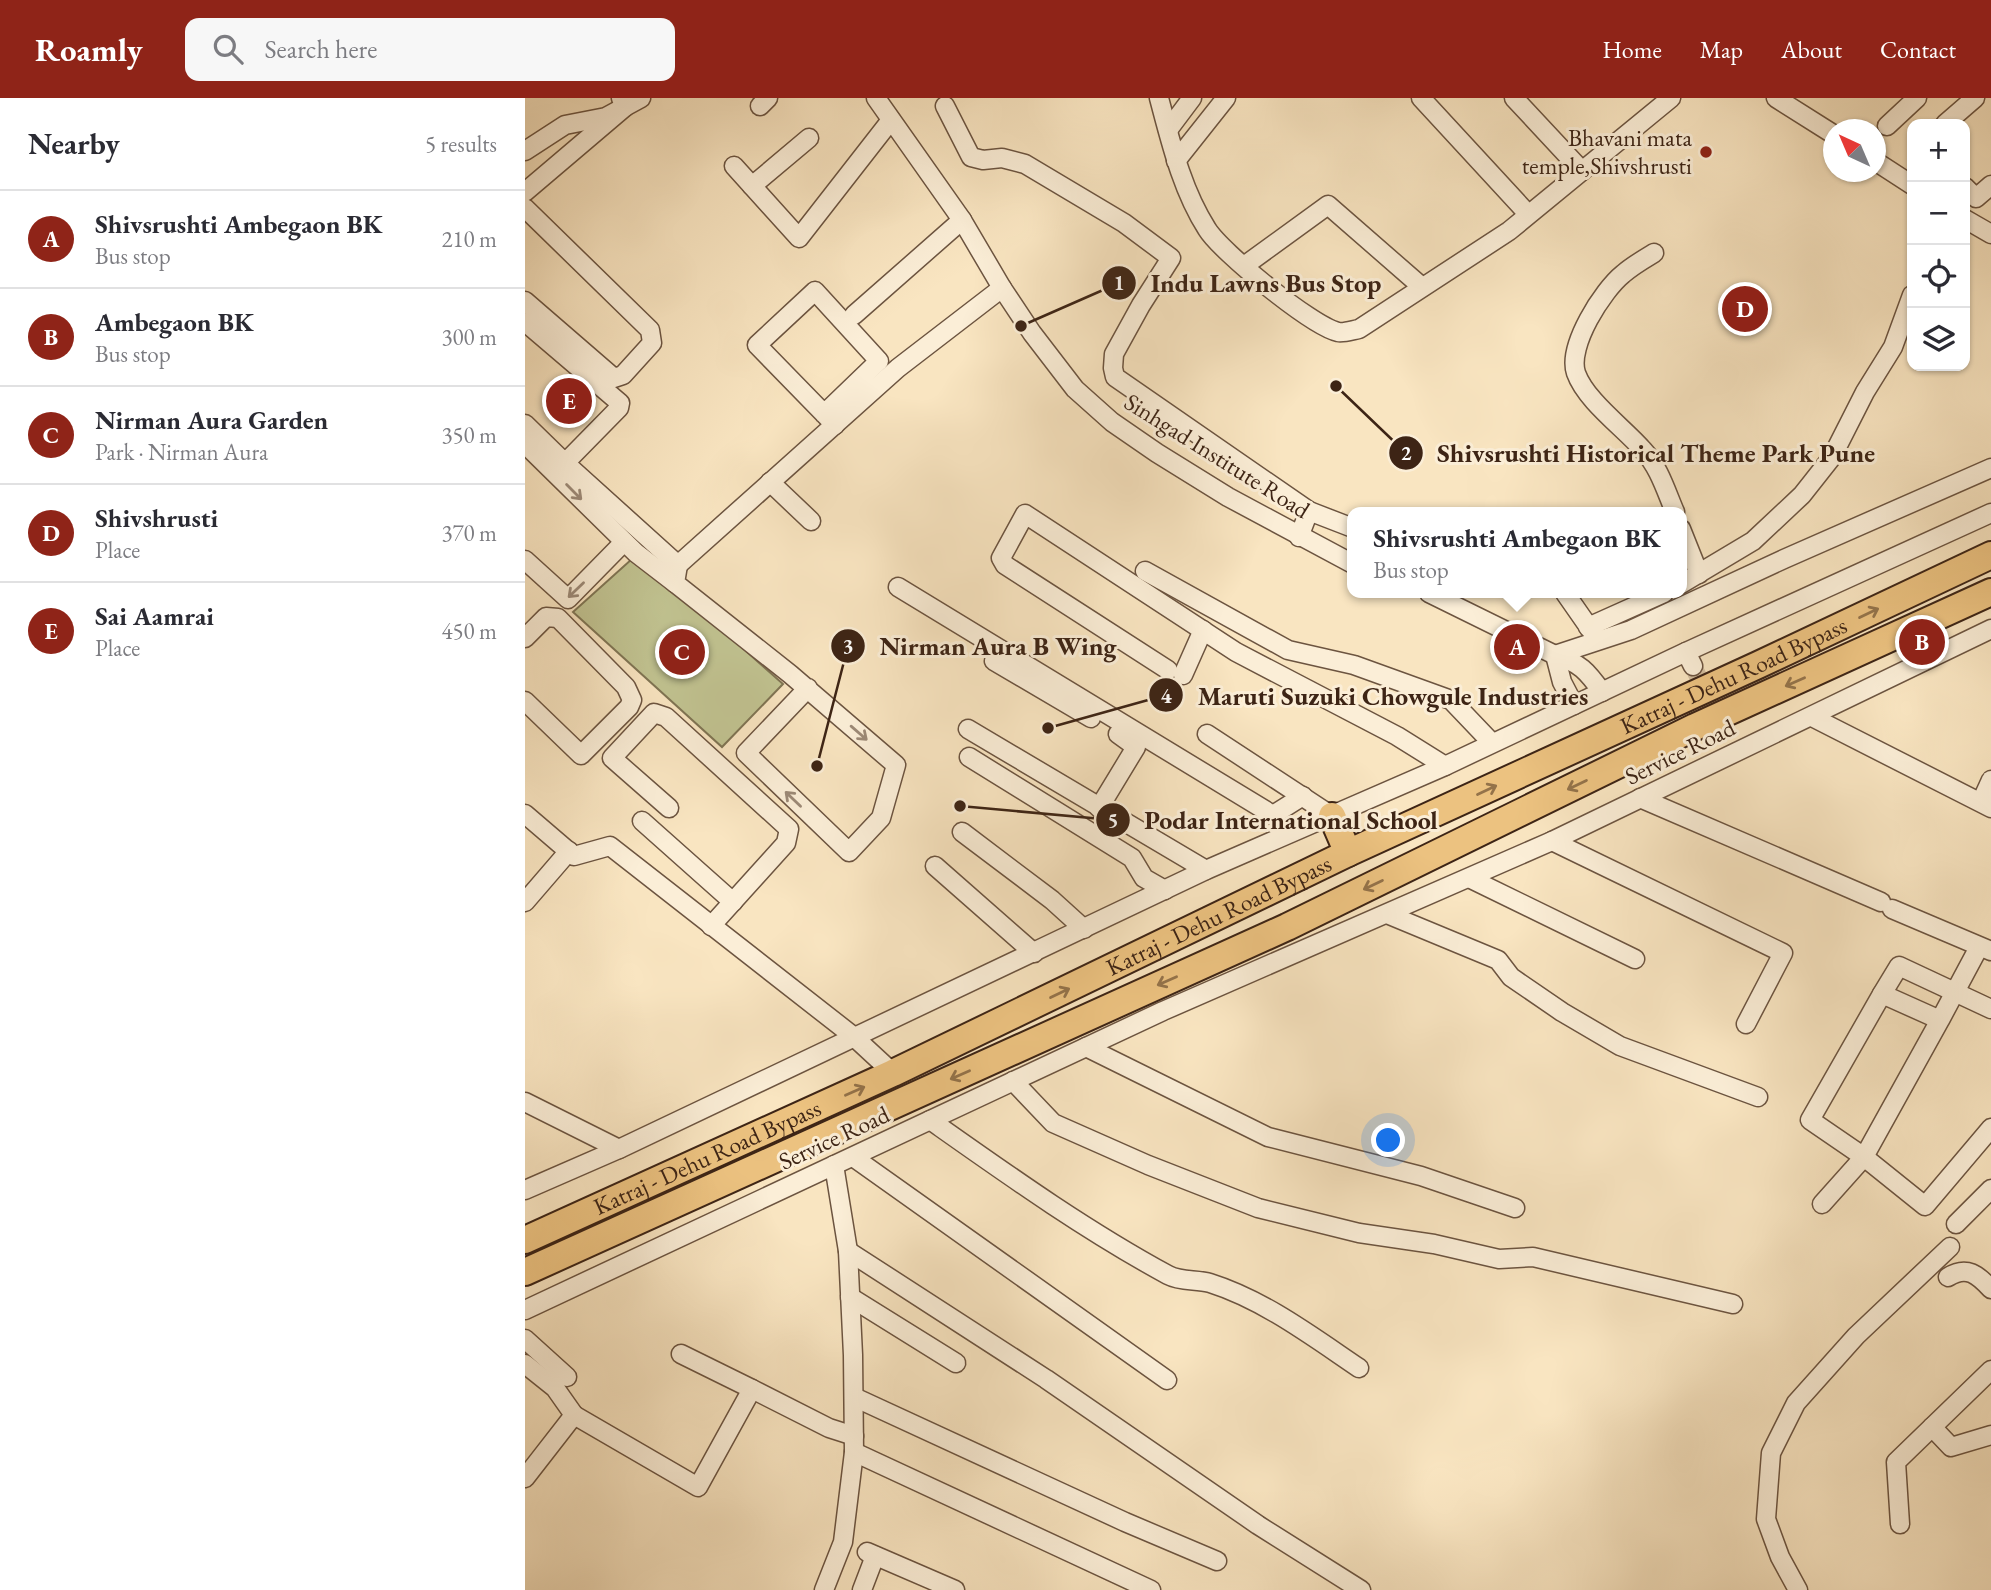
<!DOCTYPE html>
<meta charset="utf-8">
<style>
body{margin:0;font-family:"EB Garamond",serif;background:#f7f7f7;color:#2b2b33}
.controls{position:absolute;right:21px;top:21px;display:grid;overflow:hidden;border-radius:14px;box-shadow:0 2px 5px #0004}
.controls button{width:63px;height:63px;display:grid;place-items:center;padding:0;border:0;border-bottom:2px solid #e1e1e2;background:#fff;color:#2b2b33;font:35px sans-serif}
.compass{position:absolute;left:1298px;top:21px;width:63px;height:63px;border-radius:50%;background:#fff;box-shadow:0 2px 5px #0004;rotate:316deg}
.you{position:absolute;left:864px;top:1043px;width:24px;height:24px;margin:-18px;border:5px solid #fff;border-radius:50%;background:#1a73e8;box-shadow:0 0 0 10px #1a73e833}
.badge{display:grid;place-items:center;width:46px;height:46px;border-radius:50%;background:#8f2418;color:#fff;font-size:23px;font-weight:700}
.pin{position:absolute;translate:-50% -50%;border:4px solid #fff;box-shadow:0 2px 7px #0006}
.popup{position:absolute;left:822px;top:409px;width:340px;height:91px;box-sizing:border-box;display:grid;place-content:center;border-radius:14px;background:#fff;filter:drop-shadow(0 2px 5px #0005);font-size:23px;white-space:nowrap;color:#7c7c81}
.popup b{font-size:26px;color:#2b2b33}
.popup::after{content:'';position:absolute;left:50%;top:100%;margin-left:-14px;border:14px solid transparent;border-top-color:#fff}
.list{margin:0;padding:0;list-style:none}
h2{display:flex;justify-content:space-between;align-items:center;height:91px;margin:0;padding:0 28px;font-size:30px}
h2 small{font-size:23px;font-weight:400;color:#7c7c81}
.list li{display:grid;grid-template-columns:46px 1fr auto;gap:21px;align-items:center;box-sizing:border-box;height:98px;padding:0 28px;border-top:2px solid #e1e1e2}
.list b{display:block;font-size:26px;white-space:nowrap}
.list p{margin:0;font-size:23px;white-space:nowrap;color:#7c7c81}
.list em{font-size:23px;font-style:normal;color:#7c7c81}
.icon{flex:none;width:38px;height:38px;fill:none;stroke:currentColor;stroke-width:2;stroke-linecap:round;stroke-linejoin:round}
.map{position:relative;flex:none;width:1466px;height:1492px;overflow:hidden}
header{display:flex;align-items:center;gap:42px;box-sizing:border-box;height:98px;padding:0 35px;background:#8f2418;color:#fff}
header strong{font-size:33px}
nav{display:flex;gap:38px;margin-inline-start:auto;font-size:24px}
.search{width:490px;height:63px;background:#f7f7f7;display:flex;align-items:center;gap:18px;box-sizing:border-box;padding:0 24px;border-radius:14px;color:#7c7c81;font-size:26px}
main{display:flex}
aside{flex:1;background:#fff}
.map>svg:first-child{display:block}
</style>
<header>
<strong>Roamly</strong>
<div class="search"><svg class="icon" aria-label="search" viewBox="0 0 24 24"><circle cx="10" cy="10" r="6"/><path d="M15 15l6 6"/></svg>Search here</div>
<nav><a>Home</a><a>Map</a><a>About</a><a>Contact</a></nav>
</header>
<main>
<aside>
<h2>Nearby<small>5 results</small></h2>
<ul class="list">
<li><span class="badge">A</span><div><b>Shivsrushti Ambegaon BK</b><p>Bus stop</p></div><em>210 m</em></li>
<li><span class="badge">B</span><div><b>Ambegaon BK</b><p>Bus stop</p></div><em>300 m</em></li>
<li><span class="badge">C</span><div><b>Nirman Aura Garden</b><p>Park · Nirman Aura</p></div><em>350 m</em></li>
<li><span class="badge">D</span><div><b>Shivshrusti</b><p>Place</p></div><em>370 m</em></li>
<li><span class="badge">E</span><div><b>Sai Aamrai</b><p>Place</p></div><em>450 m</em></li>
</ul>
</aside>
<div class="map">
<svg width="1466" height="1492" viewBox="0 0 1466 1492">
<rect width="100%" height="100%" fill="#f9e5c1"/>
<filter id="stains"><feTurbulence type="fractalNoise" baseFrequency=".00286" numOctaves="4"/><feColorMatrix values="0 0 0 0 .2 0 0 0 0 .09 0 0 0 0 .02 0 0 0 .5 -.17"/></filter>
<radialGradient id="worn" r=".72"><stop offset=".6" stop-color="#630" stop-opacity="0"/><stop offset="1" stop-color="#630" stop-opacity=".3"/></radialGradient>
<polygon fill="#c1c391" stroke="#7f7453" stroke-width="2" points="108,460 186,522 258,586 197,649 48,514"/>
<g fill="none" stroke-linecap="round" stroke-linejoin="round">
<polyline stroke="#d3be9f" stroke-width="18" stroke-dasharray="18 9" stroke-linecap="butt" points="1168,568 1203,642"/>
<defs>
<g id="minor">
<polyline points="351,0 437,122 477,190 507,235 550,291 587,324 632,355 703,399 828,466"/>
<path d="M 634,0 C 646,45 657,92 682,131 C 696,154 787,228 813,234 C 819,235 828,232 834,231 L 984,133 L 1146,0"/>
<polyline points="896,0 1003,116"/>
<polyline points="989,0 1057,73"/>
<polyline points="1251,0 1308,36"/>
<polyline points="235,8 243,0"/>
<polyline points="420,8 446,59 458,62 477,60 500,66 599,125 646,160 616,207 589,256 588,270 590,279 784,413 774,439"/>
<polyline points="1420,26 1450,0"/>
<polyline points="1362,28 1392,0"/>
<polyline points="643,32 667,0"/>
<polyline points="0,53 40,27 81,19 116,0"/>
<polyline points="651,63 701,0"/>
<polyline points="1350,63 1387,87"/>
<polyline points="209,68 274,140 366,22"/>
<polyline points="227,88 284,40"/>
<polyline points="1440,89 1451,100 1466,87"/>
<polyline points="0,94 100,9 96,0"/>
<polyline points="0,110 125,232 127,245 98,277 89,280 0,203"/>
<polyline points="1440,121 1466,136"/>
<path d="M 1129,155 C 1119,161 1107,168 1098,176 C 1078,192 1042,248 1051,275 C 1061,303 1099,330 1118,352 C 1134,369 1141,393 1150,414"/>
<polyline points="719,168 803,107 897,189"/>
<polyline points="329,217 437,122"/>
<polyline points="0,224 95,305 94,310 40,365 0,326"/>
<polyline points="299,316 354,263 290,193 232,247 310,327"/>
<polyline points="0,346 111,455 150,485"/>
<polyline points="40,365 153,467"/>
<polyline points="245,384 286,423"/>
<polyline points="784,413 828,430"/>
<polyline points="1156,431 1174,476"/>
<polyline points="0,462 43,501 99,444"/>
<polyline points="153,467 150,485 265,576 371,667 356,720 324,754 221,655 283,590"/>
<polyline points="153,467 373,270 477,190"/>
<polyline points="620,473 763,552 829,567 926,602 967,645"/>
<polyline points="1156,486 1228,443 1277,397 1307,359 1340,294 1368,249 1387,197"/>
<polyline points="373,489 748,717 778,698"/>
<path d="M 904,495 L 1030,557 C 1055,565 1062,573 1077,594"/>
<polyline points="1040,495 1070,538"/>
<polyline points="1063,529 1139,495"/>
<polyline points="0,540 21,519 33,520 101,589 107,602 104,609 56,657 0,603"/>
<polyline points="1161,554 1466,415"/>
<polyline points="1030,557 1106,532 1259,461 1466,370"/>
<polyline points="1030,557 1037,584 1049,607"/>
<polyline points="469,563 566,620"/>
<polyline points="643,572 480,467 476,460 500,416 711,554 872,638 920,668"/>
<polyline points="658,577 678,532"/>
<polyline points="1287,619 1466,710"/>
<polyline points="443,631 681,772"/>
<polyline points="682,636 807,718"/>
<polyline points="444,659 607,760 619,780 640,792"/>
<polyline points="1115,700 1356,804"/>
<polyline points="1456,704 1466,682"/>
<polyline points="144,710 87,660 129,615 141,619 264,731 261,745 186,828"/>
<polyline points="574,710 611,649 593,636"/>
<polyline points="0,716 49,758 85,748 328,938 368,975"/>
<polyline points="117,723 208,804"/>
<polyline points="437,734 527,802 559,831"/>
<polyline points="1027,743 1258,855 1221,926"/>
<polyline points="410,768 509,855"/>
<polyline points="946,781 1110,861"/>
<polyline points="0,804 44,753"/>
<polyline points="1367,811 1466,853"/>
<polyline points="862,816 973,862 986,879 1037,914 1095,948 1233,999"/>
<polyline points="1357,896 1374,868 1466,911"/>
<polyline points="1415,922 1339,1059 1285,1022 1357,896 1415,922 1454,849"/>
<polyline points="561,949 743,1039 896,1078 990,1110"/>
<polyline points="488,983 528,1025 623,1067 733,1110 834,1135 909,1146 974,1161 1008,1159 1208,1206"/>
<polyline points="0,1004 94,1051"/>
<path d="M 405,1022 C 483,1077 560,1132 643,1177 C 656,1184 672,1181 685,1185 C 739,1202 788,1239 834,1270"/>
<polyline points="328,1059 642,1282"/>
<polyline points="0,1092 94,1051 681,772 920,668 1161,554 1168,568"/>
<polyline points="1297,1106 1339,1059 1400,1108 1466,1030"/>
<polyline points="1431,1126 1466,1091"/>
<polyline points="323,1153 521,1281 733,1427 836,1492"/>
<path d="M 1423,1179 C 1442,1167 1453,1177 1466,1191"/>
<polyline points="325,1199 431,1265"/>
<polyline points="0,1212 638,913 1027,743 1466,531"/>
<polyline points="0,1241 42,1279"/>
<polyline points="0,1266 30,1290 49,1317 0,1380"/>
<polyline points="227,1291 304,1330 329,1338"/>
<polyline points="329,1299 600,1424 692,1463"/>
<polyline points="49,1317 173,1389 227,1291 156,1256"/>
<polyline points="1407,1329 1426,1349 1466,1337"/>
<polyline points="329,1354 626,1492"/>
<polyline points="1375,1426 1371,1364 1466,1272"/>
<polyline points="342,1454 430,1492"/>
<polyline points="299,1492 318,1444 329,1354 328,1257 323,1153 309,1067"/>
<polyline points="337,1492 350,1458"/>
<polyline points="1273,1492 1255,1459 1241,1421 1246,1355 1271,1305 1331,1238 1425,1149"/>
</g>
<g id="highway">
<polyline points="807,718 823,755"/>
<path id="s1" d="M 0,1142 L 368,975 L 823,755 L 1233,567 L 1466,457"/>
<polyline points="0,1174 762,829 1170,629 1466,494"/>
</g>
</defs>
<use href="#minor" stroke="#6c5440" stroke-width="21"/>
<use href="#highway" stroke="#3d2415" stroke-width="30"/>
<use href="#minor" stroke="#fbeed7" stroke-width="18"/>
<use href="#highway" stroke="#ecc280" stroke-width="26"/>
</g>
<defs><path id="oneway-shaft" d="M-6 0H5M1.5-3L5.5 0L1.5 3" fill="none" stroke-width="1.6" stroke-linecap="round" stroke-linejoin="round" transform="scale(1.75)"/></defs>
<g stroke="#9c8976">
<use href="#oneway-shaft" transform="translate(49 394) rotate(45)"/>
<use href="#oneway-shaft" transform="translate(51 492) rotate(136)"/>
<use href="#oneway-shaft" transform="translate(334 635) rotate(41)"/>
<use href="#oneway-shaft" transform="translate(268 701) rotate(-136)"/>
</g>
<g stroke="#94734a">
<use href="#oneway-shaft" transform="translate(1344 515) rotate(-26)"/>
<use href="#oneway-shaft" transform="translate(1270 584) rotate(156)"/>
<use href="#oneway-shaft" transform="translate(1052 687) rotate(154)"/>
<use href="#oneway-shaft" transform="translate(962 692) rotate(-25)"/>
<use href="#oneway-shaft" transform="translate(848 787) rotate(154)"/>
<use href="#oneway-shaft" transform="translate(642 883) rotate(156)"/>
<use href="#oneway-shaft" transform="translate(535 895) rotate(-26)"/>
<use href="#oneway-shaft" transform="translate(435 977) rotate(156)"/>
<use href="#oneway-shaft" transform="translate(330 993) rotate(-24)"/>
</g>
<circle fill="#8f2418" stroke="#fbeed7" stroke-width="2.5" cx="1181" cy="54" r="7"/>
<g text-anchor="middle" stroke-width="6" stroke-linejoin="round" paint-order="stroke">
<g font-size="24" fill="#3d2415" stroke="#fbeed7" text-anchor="end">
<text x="1167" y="48">Bhavani mata<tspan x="1167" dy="28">temple,Shivshrusti</tspan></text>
</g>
<g font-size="24" fill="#3d2415" stroke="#fbeed7">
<text transform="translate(692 358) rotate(32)" y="8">Sinhgad Institute Road</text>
<text dy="8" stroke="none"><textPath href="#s1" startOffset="1334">Katraj - Dehu Road Bypass</textPath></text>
<text transform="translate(1155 654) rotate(-26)" y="8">Service Road</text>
<text dy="8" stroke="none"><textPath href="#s1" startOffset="766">Katraj - Dehu Road Bypass</textPath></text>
<text transform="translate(309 1040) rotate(-25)" y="8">Service Road</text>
<text dy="8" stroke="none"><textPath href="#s1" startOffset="200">Katraj - Dehu Road Bypass</textPath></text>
</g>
</g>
<path fill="none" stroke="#3d2415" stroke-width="2.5" d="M496 228L594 185M811 288L881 355M292 668L323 548M523 630L641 597M435 708L588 722"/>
<g fill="#3d2415" stroke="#fbeed7" stroke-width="2.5">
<circle cx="496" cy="228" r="7"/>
<circle cx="811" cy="288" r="7"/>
<circle cx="292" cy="668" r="7"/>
<circle cx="523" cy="630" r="7"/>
<circle cx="435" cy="708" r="7"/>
<circle cx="594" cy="185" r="18"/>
<circle cx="881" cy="355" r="18"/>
<circle cx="323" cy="548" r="18"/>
<circle cx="641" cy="597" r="18"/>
<circle cx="588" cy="722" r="18"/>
</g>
<g font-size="21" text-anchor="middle" font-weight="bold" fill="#fff">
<text x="594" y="192">1</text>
<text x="881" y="362">2</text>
<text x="323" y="555">3</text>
<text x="641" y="605">4</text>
<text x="588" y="729">5</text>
</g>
<g font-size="26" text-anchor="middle" font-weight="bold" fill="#3d2415" stroke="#fbeed7" stroke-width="6" stroke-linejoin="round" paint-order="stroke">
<text x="741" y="194">Indu Lawns Bus Stop</text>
<text x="1131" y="364">Shivsrushti Historical Theme Park Pune</text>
<text x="473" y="557">Nirman Aura B Wing</text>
<text x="868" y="607">Maruti Suzuki Chowgule Industries</text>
<text x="766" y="731">Podar International School</text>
</g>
<rect width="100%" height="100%" filter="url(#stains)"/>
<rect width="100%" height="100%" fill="url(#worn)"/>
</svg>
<div class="controls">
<button>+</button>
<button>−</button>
<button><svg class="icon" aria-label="locate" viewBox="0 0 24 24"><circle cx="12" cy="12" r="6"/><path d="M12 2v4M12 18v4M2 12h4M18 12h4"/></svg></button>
<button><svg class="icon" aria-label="layers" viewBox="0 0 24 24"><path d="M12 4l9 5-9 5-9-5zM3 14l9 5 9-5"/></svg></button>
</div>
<svg class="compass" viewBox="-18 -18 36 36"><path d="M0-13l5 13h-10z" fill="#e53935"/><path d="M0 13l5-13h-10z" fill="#7c7c81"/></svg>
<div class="you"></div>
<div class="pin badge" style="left:992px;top:549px">A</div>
<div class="popup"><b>Shivsrushti Ambegaon BK</b>Bus stop</div>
<div class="pin badge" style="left:1397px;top:544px">B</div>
<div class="pin badge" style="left:157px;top:554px">C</div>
<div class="pin badge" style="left:1220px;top:211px">D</div>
<div class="pin badge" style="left:44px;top:303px">E</div>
</div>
</main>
